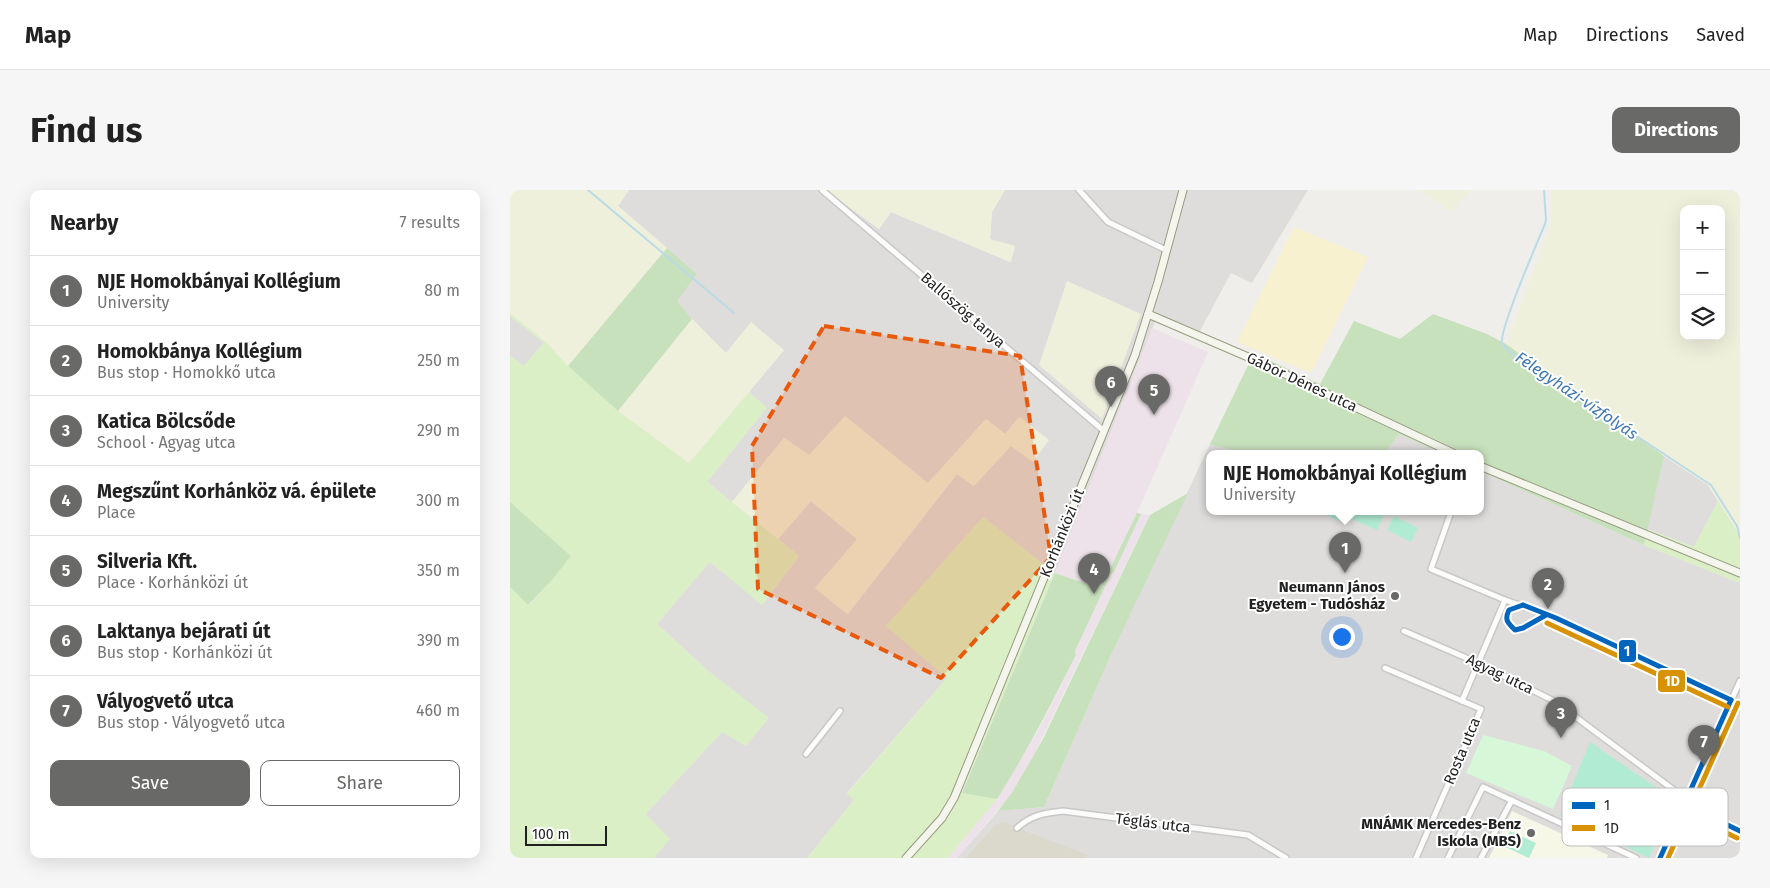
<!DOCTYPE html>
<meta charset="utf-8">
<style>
body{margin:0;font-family:"Fira Sans",sans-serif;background:#f6f6f6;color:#222}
.controls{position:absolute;right:15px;top:15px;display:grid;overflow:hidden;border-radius:10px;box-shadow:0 5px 20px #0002}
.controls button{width:45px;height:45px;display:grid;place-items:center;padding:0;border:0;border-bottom:1px solid #e0e0e0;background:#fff;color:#222;font:25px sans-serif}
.scale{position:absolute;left:15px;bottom:12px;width:82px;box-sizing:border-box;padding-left:5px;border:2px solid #212121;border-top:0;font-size:14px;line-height:18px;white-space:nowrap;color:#212121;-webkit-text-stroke:4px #fff;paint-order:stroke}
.you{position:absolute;left:831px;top:446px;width:18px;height:18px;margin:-12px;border:4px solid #fff;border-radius:50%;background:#1a73e8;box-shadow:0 0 0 8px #1a73e833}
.badge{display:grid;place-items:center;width:32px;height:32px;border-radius:50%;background:#696967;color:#fff;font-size:16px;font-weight:700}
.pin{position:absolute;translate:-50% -41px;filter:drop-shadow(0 1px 2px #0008)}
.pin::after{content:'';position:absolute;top:26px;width:18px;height:15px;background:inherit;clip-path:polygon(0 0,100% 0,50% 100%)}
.popup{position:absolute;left:696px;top:260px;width:278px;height:65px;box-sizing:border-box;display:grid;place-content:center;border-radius:10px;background:#fff;filter:drop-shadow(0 1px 4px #0005);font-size:16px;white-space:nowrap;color:#767676}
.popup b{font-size:19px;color:#222}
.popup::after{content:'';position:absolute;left:50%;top:100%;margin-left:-10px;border:10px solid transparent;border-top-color:#fff}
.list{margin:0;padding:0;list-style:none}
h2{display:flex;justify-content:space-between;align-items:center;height:65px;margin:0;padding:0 20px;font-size:21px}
h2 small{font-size:16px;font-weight:400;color:#767676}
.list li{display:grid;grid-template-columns:32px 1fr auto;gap:15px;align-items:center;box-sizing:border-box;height:70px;padding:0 20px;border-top:1px solid #e0e0e0}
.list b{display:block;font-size:19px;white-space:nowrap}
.list p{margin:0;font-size:16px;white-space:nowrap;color:#767676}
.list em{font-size:16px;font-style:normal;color:#767676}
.actions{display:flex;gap:10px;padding:15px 20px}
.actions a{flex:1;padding:11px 0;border:1px solid #696967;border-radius:10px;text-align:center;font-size:18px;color:#696967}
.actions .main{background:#696967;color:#fff}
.icon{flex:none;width:28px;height:28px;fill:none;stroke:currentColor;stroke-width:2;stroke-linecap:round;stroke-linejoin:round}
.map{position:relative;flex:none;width:1230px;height:668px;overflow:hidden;border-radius:10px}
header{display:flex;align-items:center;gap:30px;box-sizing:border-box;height:70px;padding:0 25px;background:#fff;border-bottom:1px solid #e0e0e0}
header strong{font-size:24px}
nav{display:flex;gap:28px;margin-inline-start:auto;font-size:18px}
.intro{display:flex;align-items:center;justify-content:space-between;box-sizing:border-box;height:120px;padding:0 30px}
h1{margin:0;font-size:35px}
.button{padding:12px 22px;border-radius:10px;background:#696967;color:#fff;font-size:18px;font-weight:700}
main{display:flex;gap:30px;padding:0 30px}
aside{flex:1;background:#fff;border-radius:10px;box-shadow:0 5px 20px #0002}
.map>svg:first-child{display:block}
</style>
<header>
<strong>Map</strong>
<nav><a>Map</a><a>Directions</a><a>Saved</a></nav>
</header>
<div class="intro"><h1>Find us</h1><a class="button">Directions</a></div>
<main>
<aside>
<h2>Nearby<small>7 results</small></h2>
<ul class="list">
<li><span class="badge">1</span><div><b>NJE Homokbányai Kollégium</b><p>University</p></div><em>80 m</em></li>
<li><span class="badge">2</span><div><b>Homokbánya Kollégium</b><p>Bus stop · Homokkő utca</p></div><em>250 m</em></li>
<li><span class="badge">3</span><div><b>Katica Bölcsőde</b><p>School · Agyag utca</p></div><em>290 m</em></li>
<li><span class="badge">4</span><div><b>Megszűnt Korhánköz vá. épülete</b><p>Place</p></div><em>300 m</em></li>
<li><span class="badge">5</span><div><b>Silveria Kft.</b><p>Place · Korhánközi út</p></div><em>350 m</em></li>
<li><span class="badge">6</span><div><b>Laktanya bejárati út</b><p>Bus stop · Korhánközi út</p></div><em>390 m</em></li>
<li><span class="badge">7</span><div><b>Vályogvető utca</b><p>Bus stop · Vályogvető utca</p></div><em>460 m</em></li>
</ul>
<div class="actions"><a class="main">Save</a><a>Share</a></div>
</aside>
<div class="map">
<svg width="1230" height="668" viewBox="0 0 1230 668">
<rect width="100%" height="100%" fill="#efeeea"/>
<g fill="#dedddb">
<polygon points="119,0 316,0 369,39 381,22 500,72 505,56 480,50 482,22 495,0 798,0 742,93 721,83 690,141 648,124 545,383 473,327 377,436 437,488 337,603 344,610 297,668 144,668 159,649 135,624 212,542 196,479 147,434 200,371 252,415 289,366 268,349 301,311 348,350 305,398 338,424 447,284 464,296 501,255 509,227 495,244 476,229 418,293 299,265 274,248 222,312 197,292 256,218 239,202 274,160 216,164 182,129 166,111 187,84 108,16"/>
<polygon points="0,126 34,153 14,176 0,166"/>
<polygon points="889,244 934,264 874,264"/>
<polygon points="700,254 736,264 700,264 700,322 970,322 970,281 1134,355 1230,393 1230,668 447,668 488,621 534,617 601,465"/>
<polygon points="1154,266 1198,295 1208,311 1184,357 1137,339"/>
</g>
<g fill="#ede2e9">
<polygon points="642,138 698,162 627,323 598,383 577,394 545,383"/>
<polygon points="631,324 640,325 518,577 503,602 447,668 438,668 487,609 530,537 566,466 565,461 601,384 604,382"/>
</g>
<polygon fill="#f7f7e7" points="1002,621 1098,665 1097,668 979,668"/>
<polygon fill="#dad9cb" points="496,632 507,638 578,665 576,668 456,668 485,635"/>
<g fill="#eff0dc" fill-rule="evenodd">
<polygon points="0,0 119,0 108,16 157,58 58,176 38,154 0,123"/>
<polygon points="316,0 495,0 482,22 480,49 505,56 501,72 381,22 369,39"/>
<polygon points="909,0 961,0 942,22"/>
<path d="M 1042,0 L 1230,0 L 1230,346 L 1198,295 L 1154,266 L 996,154 L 1041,34 ZM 1174,19 L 1211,19 L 1211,146 L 1174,146 Z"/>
<polygon points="557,91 631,124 592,229 529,175"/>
<polygon points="182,129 216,163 241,132 274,160 179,273 108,221"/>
<polygon points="335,226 418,293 476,229 495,244 510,227 539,250 523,272 501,256 464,296 447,284 337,424 305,398 347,349 301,311 268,349 222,312 274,248 299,265"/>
</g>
<g fill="#dbefc6">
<polygon points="0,123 38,154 58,176 108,221 179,273 239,202 257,218 197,292 289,366 252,415 200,372 147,434 196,479 259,528 236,556 212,542 136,624 160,649 144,668 0,668 0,397 19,415 42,390 61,366 0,312 0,166 14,176 34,153 0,126"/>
<polygon points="1208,311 1230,346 1230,393 1134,355 1137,339 1184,357"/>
<polygon points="473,327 545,383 452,602 487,609 438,668 297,668 344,610 337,604 437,488 376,436"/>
</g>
<g fill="#c8e1bd">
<polygon points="157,58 187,84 167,111 182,129 108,221 58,176"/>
<polygon points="923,124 977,144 996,154 1154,266 1134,355 970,281 970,264 934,264 889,244 874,264 736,264 700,254 744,163 810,194 844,131 890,149"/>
<polygon points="678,303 601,465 534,617 488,621 503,601 533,549 640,325"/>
<polygon points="0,312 61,366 42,390 18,415 0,397"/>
<path d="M 627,323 L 631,324 L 604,382 L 601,384 L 565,461 L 566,465 C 541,514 517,562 487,609 L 452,603 L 545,383 L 577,394 L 585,379 L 598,383 Z"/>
</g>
<polygon fill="#f8f1cf" points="784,37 858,67 801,183 727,152"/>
<polygon fill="#d6f7d8" points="973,545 1034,561 1062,576 1043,619 956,583"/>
<g fill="#b1ebd4">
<polygon points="809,322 833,322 829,331"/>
<polygon points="840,322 875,322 867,340 837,327"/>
<polygon points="884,326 908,338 901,352 877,340"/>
<polygon points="1080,552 1163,609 1139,668 1050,625"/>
<polygon points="1000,641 1026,653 1019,668 993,656"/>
</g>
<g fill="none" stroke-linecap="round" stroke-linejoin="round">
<g stroke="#badbe6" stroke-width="2">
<polyline points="78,0 224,123"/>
<path d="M 1034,0 L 1036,29 L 1035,34 C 1027,53 990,138 992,152 C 994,158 1000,162 1005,166 L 1201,295 L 1227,336 L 1230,348"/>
</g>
<defs>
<g id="street">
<polyline points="312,0 594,241"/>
<polyline points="569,0 598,32 656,60"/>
<polyline points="941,322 921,379 995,410 1046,428 1221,510"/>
<polyline points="894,441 968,473 1044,511 1176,609"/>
<polyline points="875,478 952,511"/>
<polyline points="296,564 330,521"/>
<polyline points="1174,614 1230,641"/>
<path d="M 507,638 C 521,625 535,623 553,621 L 738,645 L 776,668"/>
<polyline points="906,668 971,519 952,511 995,410"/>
<polyline points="938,668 973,597 1126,668"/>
<polyline points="971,668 1002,610"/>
<polyline points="1150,668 1230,491"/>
</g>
<g id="secondary">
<polyline points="638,124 745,170 945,264"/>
<polyline points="970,276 1230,383"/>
<polyline points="396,668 432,628 444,608 625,165 648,92 673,0"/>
</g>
</defs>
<use href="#street" stroke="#c8c8c6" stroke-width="8"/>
<use href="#secondary" stroke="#989b80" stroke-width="9"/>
<use href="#street" stroke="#fdfcfc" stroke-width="5"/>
<use href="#secondary" stroke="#f4f5ec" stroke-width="7"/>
<defs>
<g id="bus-1">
<polyline points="1013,415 1046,428 1221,510"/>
<path d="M 1013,415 L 999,420 C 994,430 998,433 1005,440 L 1013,438 L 1036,425"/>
<polyline points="1174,614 1230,641"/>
<polyline points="1150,668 1221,510"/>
</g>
<g id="bus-2">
<polyline points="1037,433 1218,517"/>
<polyline points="1171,621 1227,648"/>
<polyline points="1158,668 1228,513"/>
</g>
</defs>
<use href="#bus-1" stroke="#fff" stroke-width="9"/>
<use href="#bus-2" stroke="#fff" stroke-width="9"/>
<use href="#bus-1" stroke="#0065bd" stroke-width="5"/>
<use href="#bus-2" stroke="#d79205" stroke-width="5"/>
</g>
<path fill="#e8590c" fill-opacity="0.2" stroke="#e8590c" stroke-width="4" stroke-dasharray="10 6" stroke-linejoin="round" d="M 314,136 L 510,166 L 541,367 L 431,488 L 248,399 L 242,256 Z"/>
<g fill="#696967" stroke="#fff" stroke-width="2">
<circle cx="885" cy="406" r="5"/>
<circle cx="1021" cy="643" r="5"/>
</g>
<g text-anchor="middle" stroke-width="4" stroke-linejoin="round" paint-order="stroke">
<g font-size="15" fill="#212121" stroke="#fff">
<text transform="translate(453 120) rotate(41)" y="5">Ballószög tanya</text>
<text transform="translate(792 192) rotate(25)" y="5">Gábor Dénes utca</text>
<text transform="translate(552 343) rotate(-68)" y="5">Korhánközi út</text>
<text transform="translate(990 484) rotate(26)" y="5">Agyag utca</text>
<text transform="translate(952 561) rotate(-67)" y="5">Rosta utca</text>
<text transform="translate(643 633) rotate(7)" y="5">Téglás utca</text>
</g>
<g font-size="15" font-weight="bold" fill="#212121" stroke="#fff" text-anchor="end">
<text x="875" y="402">Neumann János<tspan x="875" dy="17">Egyetem - Tudósház</tspan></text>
<text x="1011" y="639">MNÁMK Mercedes-Benz<tspan x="1011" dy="17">Iskola (MBS)</tspan></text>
</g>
<g font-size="16" font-style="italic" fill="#4077b3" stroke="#fff">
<text transform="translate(1067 205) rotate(34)" y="6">Félegyházi-vízfolyás</text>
</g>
</g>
<rect x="1052" y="598" width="166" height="58" rx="8" fill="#fff" stroke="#bcbcbc" stroke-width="1"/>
<rect x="1062" y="612" width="23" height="7" fill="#0065bd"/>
<rect x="1062" y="635" width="23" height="6" fill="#d79205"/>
<g font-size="14" fill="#212121">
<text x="1094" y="620">1</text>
<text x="1094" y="643">1D</text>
</g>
<g stroke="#fff" stroke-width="2">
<rect x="1108" y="449" width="19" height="24" rx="5" fill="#0065bd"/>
<rect x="1147" y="479" width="29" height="24" rx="5" fill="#d79205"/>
</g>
<g font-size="14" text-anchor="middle" font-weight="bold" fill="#fff">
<text x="1117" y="466">1</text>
<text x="1162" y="496">1D</text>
</g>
</svg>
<div class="controls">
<button>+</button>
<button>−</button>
<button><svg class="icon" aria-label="layers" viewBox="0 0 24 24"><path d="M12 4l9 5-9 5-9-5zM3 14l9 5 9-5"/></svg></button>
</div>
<div class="scale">100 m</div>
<div class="you"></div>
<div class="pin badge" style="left:835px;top:383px">1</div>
<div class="popup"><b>NJE Homokbányai Kollégium</b>University</div>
<div class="pin badge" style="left:1038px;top:419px">2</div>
<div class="pin badge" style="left:1051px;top:548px">3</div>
<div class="pin badge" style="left:584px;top:404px">4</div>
<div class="pin badge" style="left:644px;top:225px">5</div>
<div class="pin badge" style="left:601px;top:217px">6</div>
<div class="pin badge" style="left:1194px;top:576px">7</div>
</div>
</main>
